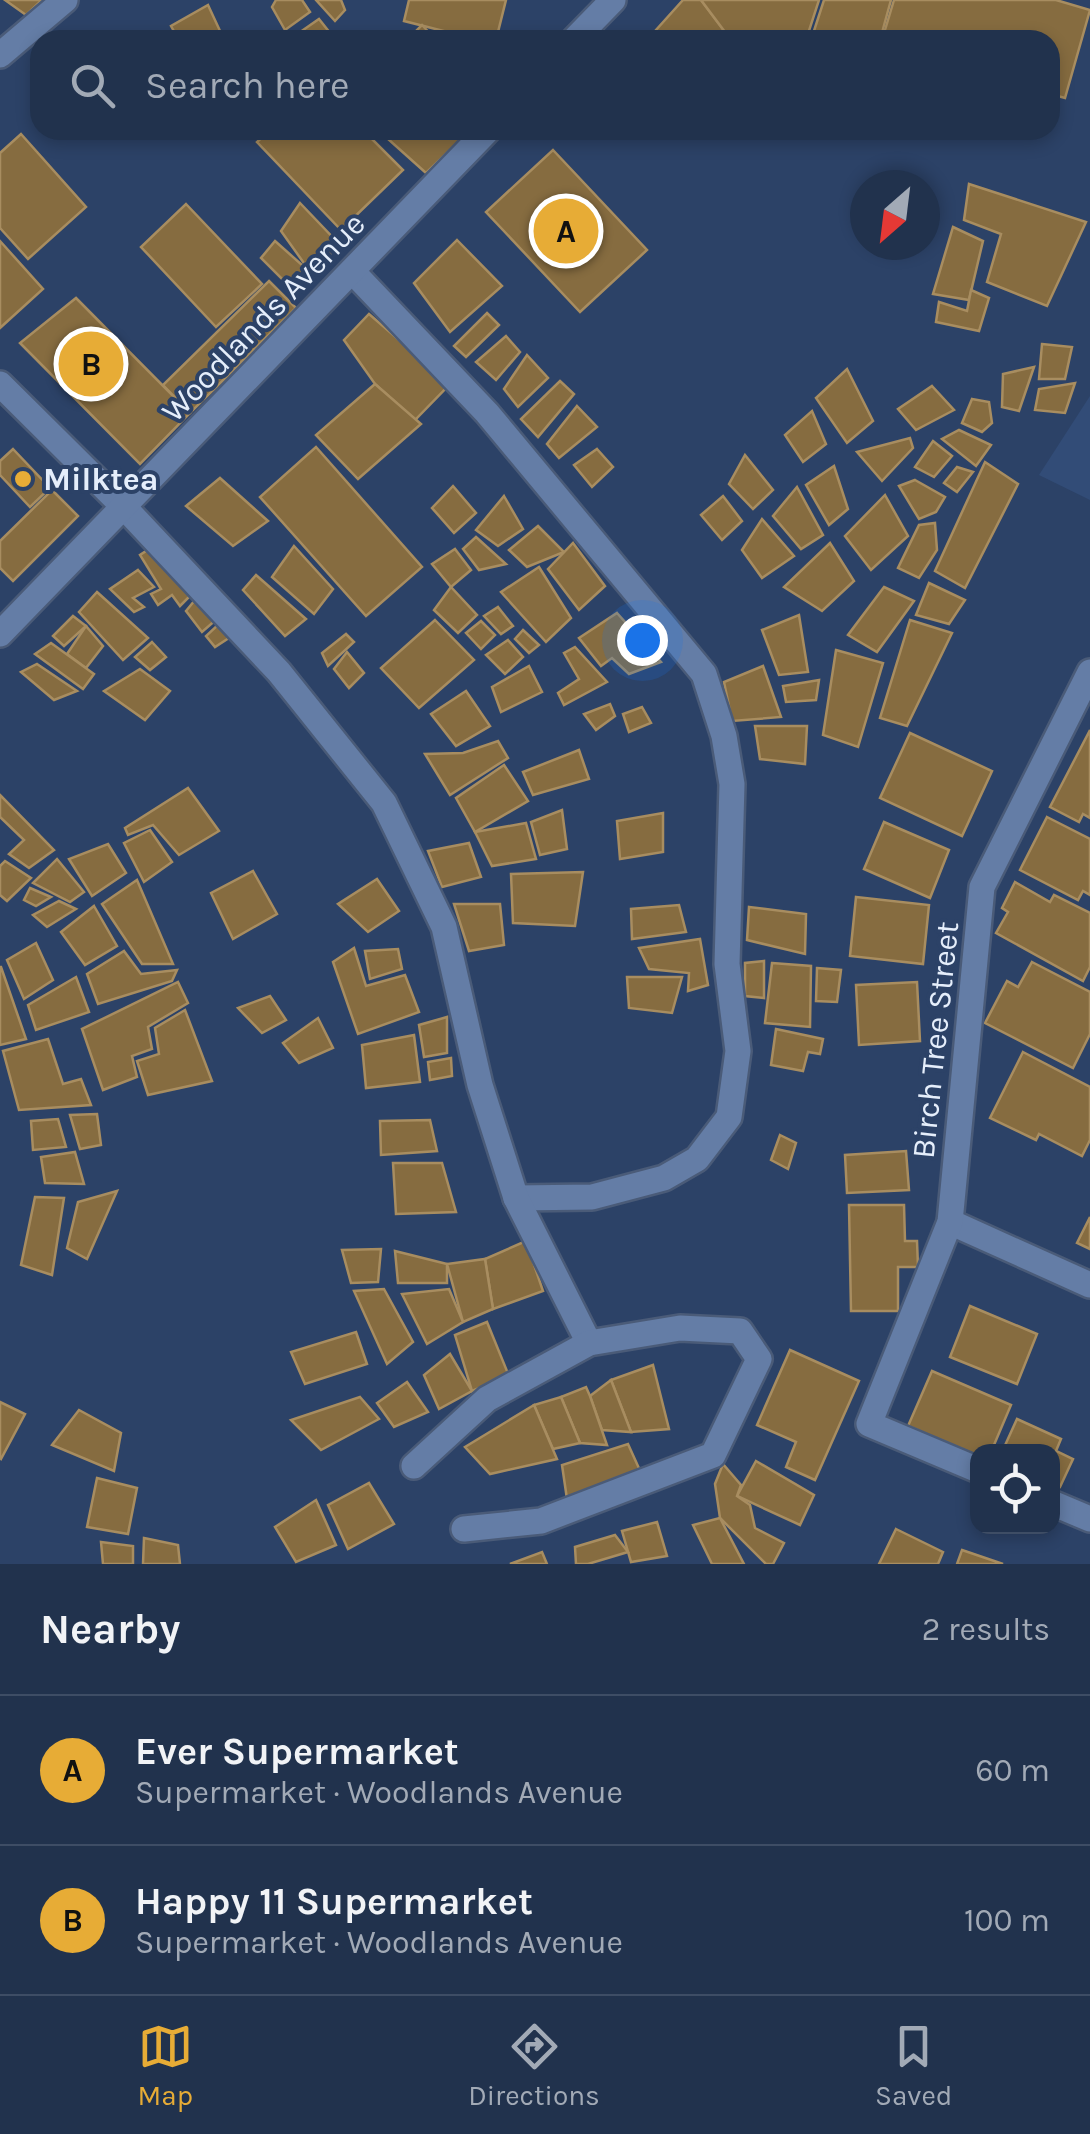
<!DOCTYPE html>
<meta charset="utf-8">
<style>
body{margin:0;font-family:Karla,sans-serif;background:#2d3e57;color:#f1f3f6}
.controls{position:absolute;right:30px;bottom:30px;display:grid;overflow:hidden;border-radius:20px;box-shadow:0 5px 15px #0003}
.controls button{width:90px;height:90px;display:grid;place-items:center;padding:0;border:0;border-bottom:2px solid #3e4d65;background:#21324d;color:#f1f3f6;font:50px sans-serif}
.compass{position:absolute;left:850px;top:170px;width:90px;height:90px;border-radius:50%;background:#21324d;box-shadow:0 5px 15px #0003;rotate:208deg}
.you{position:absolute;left:642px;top:640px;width:35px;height:35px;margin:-25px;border:8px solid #fff;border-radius:50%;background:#1a73e8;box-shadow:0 0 0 15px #1a73e833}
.badge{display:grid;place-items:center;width:65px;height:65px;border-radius:50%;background:#e7ac36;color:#111;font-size:32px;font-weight:700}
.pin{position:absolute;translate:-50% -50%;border:5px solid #fff;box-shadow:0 2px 10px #0006}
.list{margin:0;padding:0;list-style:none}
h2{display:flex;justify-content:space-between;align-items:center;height:130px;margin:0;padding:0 40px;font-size:42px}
h2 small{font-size:32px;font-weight:400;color:#a2aab6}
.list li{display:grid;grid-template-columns:65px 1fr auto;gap:30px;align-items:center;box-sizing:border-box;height:150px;padding:0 40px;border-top:2px solid #3e4d65}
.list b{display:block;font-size:38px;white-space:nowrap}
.list p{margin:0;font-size:32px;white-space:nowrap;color:#a2aab6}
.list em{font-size:32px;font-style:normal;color:#a2aab6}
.icon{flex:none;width:55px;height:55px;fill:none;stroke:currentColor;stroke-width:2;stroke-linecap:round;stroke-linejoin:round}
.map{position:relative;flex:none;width:1090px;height:1564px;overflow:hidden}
.search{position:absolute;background:#21324d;box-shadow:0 5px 15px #0003;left:30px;right:30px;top:30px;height:110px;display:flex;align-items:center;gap:25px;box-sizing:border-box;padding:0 35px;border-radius:30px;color:#a2aab6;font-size:38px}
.sheet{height:430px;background:#21324d}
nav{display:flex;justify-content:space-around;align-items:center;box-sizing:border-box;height:140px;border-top:2px solid #3e4d65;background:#21324d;font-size:28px;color:#a2aab6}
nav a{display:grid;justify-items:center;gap:5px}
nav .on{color:#e7ac36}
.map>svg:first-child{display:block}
</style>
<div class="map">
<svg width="1090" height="1564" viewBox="0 0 1090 1564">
<rect width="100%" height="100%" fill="#2c4267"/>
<polygon fill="#324c77" points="1090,396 1090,500 1039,475"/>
<g fill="#866c40" stroke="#a88d60" stroke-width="2.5">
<polygon points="5,0 42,0 26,15"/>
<polygon points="276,0 302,0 310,12 285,30 272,7"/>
<polygon points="316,0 341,0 345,10 335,21"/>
<polygon points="409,0 506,0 496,40 479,40 404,21"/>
<polygon points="683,0 701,0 731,40 647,40"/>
<polygon points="701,0 819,0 806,40 731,40"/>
<polygon points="824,0 891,0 880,40 811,40"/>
<polygon points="894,0 1056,0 1090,10 1065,98 1050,94 1050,40 882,40"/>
<polygon points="208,5 221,33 204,40 179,40 171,26"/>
<polygon points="319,19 334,38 295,40 293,37"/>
<polygon points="422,25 436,40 407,40"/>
<polygon points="270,130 363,130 403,170 341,230 257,142"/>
<polygon points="378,130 471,130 426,173"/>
<polygon points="21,134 86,207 28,259 0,228 0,153"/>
<polygon points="553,150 647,250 580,312 486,212"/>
<polygon points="969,184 1086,222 1047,306 987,282 1001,234 964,220"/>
<polygon points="300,203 340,245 311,273 281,231"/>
<polygon points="186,204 262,284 216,327 141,247"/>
<polygon points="953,227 983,241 969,300 933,294"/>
<polygon points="457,240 502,286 450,332 414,283"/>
<polygon points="0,241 43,289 0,328"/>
<polygon points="275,241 311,273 294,291 261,258"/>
<polygon points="269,281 296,308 190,413 163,385"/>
<polygon points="971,290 989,298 979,331 936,322 939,302 967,311"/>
<polygon points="76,298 190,413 140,464 20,343"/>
<polygon points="487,313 499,325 466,357 454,346"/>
<polygon points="369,314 450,384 415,420 375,384 344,340"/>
<polygon points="506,336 520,352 496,380 476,362"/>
<polygon points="1042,344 1072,347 1065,379 1039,379"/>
<polygon points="527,355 548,378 518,407 504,389"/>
<polygon points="1034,367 1019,411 1002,407 1003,374"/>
<polygon points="847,369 873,421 847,443 816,398"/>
<polygon points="560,381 574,394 538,437 521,419"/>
<polygon points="1075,383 1065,413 1035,410 1039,389"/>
<polygon points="375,384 421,424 358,479 316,435"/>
<polygon points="932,386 954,410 916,430 898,409"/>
<polygon points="972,399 989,402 992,423 982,432 962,423"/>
<polygon points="577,406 597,427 559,458 547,444"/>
<polygon points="812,411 826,444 803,462 785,435"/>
<polygon points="959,430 991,445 976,466 942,439"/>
<polygon points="910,438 913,448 882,481 857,452"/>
<polygon points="933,441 952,456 934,477 915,467"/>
<polygon points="316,447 422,567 366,616 260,497"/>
<polygon points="13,449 50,488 30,507 0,475 0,461"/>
<polygon points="597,449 613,467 592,487 574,465"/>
<polygon points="745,455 773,490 753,509 729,484"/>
<polygon points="985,462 1018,484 965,588 935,571"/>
<polygon points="834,466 848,509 829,525 806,485"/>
<polygon points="957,467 973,472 957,492 944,483"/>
<polygon points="220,478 268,521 233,546 186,506"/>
<polygon points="915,480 945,497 936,512 919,519 899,486"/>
<polygon points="453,486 476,513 454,533 432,508"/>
<polygon points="797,487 823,535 801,549 773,516"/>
<polygon points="52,490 78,516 13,581 0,568 0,541"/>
<polygon points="885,495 908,536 871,570 845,536"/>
<polygon points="504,496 523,529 498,546 476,530"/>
<polygon points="723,496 742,521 722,540 701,515"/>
<polygon points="762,519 794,556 762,578 742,550"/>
<polygon points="935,523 937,550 919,578 898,568 919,525"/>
<polygon points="538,526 564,552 527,567 509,550"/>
<polygon points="476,537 506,564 479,570 463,549"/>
<polygon points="573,543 605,586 579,610 548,569"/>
<polygon points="830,543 854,581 822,611 784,587"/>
<polygon points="157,544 196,590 180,606 172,595 158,605 151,594 161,589 140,555"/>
<polygon points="294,546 333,589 314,614 272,577"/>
<polygon points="455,549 471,570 451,587 432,564"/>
<polygon points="539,567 571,618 546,642 501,592"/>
<polygon points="138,570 154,587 133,598 144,607 134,612 110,589"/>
<polygon points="256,575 306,619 285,636 243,590"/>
<polygon points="929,583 965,600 949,624 916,615"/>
<polygon points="451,587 477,615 458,633 434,610"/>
<polygon points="884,587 914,601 877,652 848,635"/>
<polygon points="97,592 148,638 123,660 79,612"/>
<polygon points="200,594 218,618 202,632 186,611"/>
<polygon points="498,607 513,626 501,634 484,616"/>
<polygon points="617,613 661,662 629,674 612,658 601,666 579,638"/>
<polygon points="799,615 808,672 779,675 762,630"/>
<polygon points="73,616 86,626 64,646 53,636"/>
<polygon points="435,620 474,660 419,708 381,668"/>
<polygon points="910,620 952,633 907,726 880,718"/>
<polygon points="481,621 495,635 481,649 466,633"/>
<polygon points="221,622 232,636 215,647 206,636"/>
<polygon points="86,626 103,646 86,668 67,654"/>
<polygon points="523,630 539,645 529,653 515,639"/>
<polygon points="346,634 354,642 328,666 322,653"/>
<polygon points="508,640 523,657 505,674 486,655"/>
<polygon points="152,642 166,657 150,670 135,657"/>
<polygon points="51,643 94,674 83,689 35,654"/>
<polygon points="575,647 607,682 564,705 558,693 579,679 564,653"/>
<polygon points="836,650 883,663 858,747 823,735"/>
<polygon points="347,652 364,673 349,688 334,669"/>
<polygon points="37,664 77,691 54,700 21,672"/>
<polygon points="529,666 542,692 501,712 492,687"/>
<polygon points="763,666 781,717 732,721 724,682"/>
<polygon points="140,669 170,691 145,720 104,691"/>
<polygon points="819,680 816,700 786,702 783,686"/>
<polygon points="466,691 490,726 456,746 431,714"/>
<polygon points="610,704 615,716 596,730 584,714"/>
<polygon points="642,707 651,723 629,732 623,714"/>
<polygon points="755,726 807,726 805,764 760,759"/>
<polygon points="1090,730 1090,818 1083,814 1079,822 1050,807"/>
<polygon points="910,733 992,771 962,836 880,798"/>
<polygon points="498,741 508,758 450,795 425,754 463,753"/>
<polygon points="579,750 589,779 533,795 523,772"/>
<polygon points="504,765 528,801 475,832 456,798"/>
<polygon points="188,788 219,831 179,855 153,825 128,835 125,828"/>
<polygon points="0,795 54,850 29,868 9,854 24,840 0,817"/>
<polygon points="562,810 567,849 540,855 531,822"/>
<polygon points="663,813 663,852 620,859 617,821"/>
<polygon points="1047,817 1090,839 1090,895 1083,891 1078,900 1020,870"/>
<polygon points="884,822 949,850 930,898 864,869"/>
<polygon points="526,823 536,859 492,866 475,832"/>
<polygon points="150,830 172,862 144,882 124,843"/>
<polygon points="469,843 481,877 442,887 428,851"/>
<polygon points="108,844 126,873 92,896 69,859"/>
<polygon points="57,859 84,892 70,902 33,883"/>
<polygon points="5,861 31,878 7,901 0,895 0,866"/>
<polygon points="253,871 277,914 233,939 211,893"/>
<polygon points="583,872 575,926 513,923 511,874"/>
<polygon points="377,879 399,911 368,932 338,904"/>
<polygon points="137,880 173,964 142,964 102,904"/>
<polygon points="1015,882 1050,902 1054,895 1090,913 1090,967 1083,981 996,933 1008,912 1002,908"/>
<polygon points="30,888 51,897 36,906 24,900"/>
<polygon points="856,897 929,905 923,964 850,956"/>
<polygon points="59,901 76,909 47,927 33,915"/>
<polygon points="454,904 500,904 504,945 469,951"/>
<polygon points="679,905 686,932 632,939 631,909"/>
<polygon points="94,906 117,946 85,965 61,932"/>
<polygon points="749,907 806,914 805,954 747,940"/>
<polygon points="700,939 708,985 688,991 689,973 649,969 639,948"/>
<polygon points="36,943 53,980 24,999 7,960"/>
<polygon points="354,948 366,986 405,975 419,1012 358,1034 333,962"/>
<polygon points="398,949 402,969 370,979 365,951"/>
<polygon points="124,951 141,974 177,970 172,981 98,1004 87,974"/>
<polygon points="764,961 764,998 745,996 745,963"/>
<polygon points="1032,962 1090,992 1090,1034 1073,1068 985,1023 1007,981 1018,987"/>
<polygon points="772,963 811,966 810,1027 765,1023"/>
<polygon points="1,967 26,1039 0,1045 0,967"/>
<polygon points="817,968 841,970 837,1002 816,1001"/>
<polygon points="76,977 89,1012 36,1030 28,1005"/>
<polygon points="627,977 682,977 672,1013 629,1008"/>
<polygon points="178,982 188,1003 148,1027 152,1049 132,1056 137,1077 103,1090 82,1029"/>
<polygon points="917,982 920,1041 859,1045 856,985"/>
<polygon points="270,996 286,1020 262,1033 238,1008"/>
<polygon points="185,1010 212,1081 148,1095 137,1061 159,1054 155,1028"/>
<polygon points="447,1017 447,1053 424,1057 419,1025"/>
<polygon points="318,1018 333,1048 299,1063 283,1043"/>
<polygon points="776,1029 823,1039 820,1054 808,1052 803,1071 771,1065"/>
<polygon points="414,1035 420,1082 366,1088 362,1045"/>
<polygon points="48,1039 63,1084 81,1079 91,1105 19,1110 3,1051"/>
<polygon points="1023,1052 1090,1087 1090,1140 1082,1156 1039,1134 1036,1140 990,1118"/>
<polygon points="451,1058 452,1076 430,1080 428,1062"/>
<polygon points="97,1114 101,1145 80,1149 70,1115"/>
<polygon points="58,1119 66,1147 33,1150 31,1121"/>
<polygon points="430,1120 437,1151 381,1155 380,1121"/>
<polygon points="780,1135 796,1143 788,1169 771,1160"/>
<polygon points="906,1151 909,1190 847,1193 845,1155"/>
<polygon points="75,1152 84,1184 45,1183 41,1157"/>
<polygon points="393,1163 442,1163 456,1212 396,1214"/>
<polygon points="117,1191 87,1259 67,1248 78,1202"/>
<polygon points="35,1197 64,1198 52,1275 21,1265"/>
<polygon points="849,1205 904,1205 905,1241 917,1241 918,1267 898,1267 898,1311 851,1311"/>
<polygon points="1090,1217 1090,1249 1077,1243"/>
<polygon points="526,1241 543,1291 493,1309 485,1259"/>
<polygon points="381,1249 378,1282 351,1283 342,1250"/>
<polygon points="395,1251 447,1264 447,1283 398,1283"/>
<polygon points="485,1259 493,1309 463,1322 447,1264"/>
<polygon points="384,1289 413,1342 387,1364 354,1291"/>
<polygon points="449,1289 463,1322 427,1344 402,1294"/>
<polygon points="970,1306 1037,1334 1017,1384 950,1357"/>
<polygon points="487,1322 509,1376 472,1391 455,1335"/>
<polygon points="356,1332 367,1364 305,1384 291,1352"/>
<polygon points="790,1350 859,1381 815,1480 786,1467 796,1442 757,1425"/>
<polygon points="450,1354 472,1391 439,1409 424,1375"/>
<polygon points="653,1365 669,1429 631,1432 611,1380"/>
<polygon points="932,1371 1011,1405 991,1452 978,1452 978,1457 908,1426"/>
<polygon points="611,1380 631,1432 602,1430 590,1396"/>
<polygon points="407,1382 428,1412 394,1427 377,1403"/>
<polygon points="586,1387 590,1396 607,1445 580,1443 561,1397"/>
<polygon points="360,1397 379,1419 321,1450 291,1420"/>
<polygon points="561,1397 580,1443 553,1449 534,1405"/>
<polygon points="0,1402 25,1414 1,1459 0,1458"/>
<polygon points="534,1405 557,1459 490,1474 465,1447"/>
<polygon points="79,1410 121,1433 114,1471 52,1445"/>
<polygon points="1017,1419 1061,1439 1056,1451 1073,1459 1060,1487 1052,1484 1052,1452 1002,1452"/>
<polygon points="628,1444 642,1475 567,1499 562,1465"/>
<polygon points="756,1461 814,1495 800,1525 737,1496"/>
<polygon points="723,1464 741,1485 737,1496 750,1505 755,1528 784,1543 773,1564 766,1564 720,1518 715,1484"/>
<polygon points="97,1478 137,1488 128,1534 87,1527"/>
<polygon points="369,1483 394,1524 348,1549 328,1505"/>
<polygon points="316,1500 336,1545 296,1562 275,1527"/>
<polygon points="720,1518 744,1564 712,1564 693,1525"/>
<polygon points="657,1522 667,1556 631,1562 622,1531"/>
<polygon points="896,1529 943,1552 938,1564 879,1564"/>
<polygon points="615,1535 628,1552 588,1564 576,1564 575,1547"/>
<polygon points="144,1538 178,1545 180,1564 143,1564"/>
<polygon points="101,1542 133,1546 133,1564 103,1564"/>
<polygon points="962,1550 1003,1564 957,1564"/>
<polygon points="542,1552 547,1564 510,1564"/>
</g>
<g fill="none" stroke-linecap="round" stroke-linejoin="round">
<defs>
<g id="street">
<polyline points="574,40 613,0"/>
<polyline points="0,55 65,0"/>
<polyline points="352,271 487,413 704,674 724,736 732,784 727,964 738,1051 729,1117 697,1159 664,1178 592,1197 516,1198"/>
<polyline points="0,384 124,507 279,672 384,803 444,927 480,1085 516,1198 589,1343"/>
<polyline points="0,634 488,130"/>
<polyline points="950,1222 1090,1285"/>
<polyline points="414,1466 487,1399 589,1343 680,1328 740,1331 759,1359 713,1455 541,1521 464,1529"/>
<polyline points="978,1470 869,1424 950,1222 982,887 1090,672"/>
<polyline points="1052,1503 1090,1519"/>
</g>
</defs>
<use href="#street" stroke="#4a5b78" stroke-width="30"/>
<use href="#street" stroke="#647da6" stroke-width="25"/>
</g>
<circle fill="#e7ac36" stroke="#2c4267" stroke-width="4" cx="23" cy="479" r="10"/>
<g text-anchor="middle" stroke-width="8" stroke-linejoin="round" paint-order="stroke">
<g font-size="32" fill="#e5eefb" stroke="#2c4267">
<text transform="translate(263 317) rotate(-46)" y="11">Woodlands Avenue</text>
<text transform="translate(935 1040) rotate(-84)" y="11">Birch Tree Street</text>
</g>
<g font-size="32" font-weight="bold" fill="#e5eefb" stroke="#2c4267" text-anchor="start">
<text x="43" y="490">Milktea</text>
</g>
</g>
</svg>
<div class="controls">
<button><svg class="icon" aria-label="locate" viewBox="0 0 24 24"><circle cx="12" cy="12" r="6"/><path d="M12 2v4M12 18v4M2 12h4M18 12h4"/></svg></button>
</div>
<svg class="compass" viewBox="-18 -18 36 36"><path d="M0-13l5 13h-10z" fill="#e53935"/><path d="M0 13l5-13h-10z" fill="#a2aab6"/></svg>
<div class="you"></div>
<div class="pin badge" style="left:566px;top:231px">A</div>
<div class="pin badge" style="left:91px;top:364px">B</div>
<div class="search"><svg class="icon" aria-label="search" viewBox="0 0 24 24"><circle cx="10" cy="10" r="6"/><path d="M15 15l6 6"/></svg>Search here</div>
</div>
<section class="sheet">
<h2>Nearby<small>2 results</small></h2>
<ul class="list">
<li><span class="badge">A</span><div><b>Ever Supermarket</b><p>Supermarket · Woodlands Avenue</p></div><em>60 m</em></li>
<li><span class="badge">B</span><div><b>Happy 11 Supermarket</b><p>Supermarket · Woodlands Avenue</p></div><em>100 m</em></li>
</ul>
</section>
<nav>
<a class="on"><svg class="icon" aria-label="map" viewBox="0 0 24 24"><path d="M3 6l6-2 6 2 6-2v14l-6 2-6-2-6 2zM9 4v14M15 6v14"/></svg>Map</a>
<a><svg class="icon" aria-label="directions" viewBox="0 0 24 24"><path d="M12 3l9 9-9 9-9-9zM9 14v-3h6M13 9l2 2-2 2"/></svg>Directions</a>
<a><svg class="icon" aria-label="saved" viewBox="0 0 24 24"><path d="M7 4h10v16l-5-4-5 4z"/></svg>Saved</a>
</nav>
